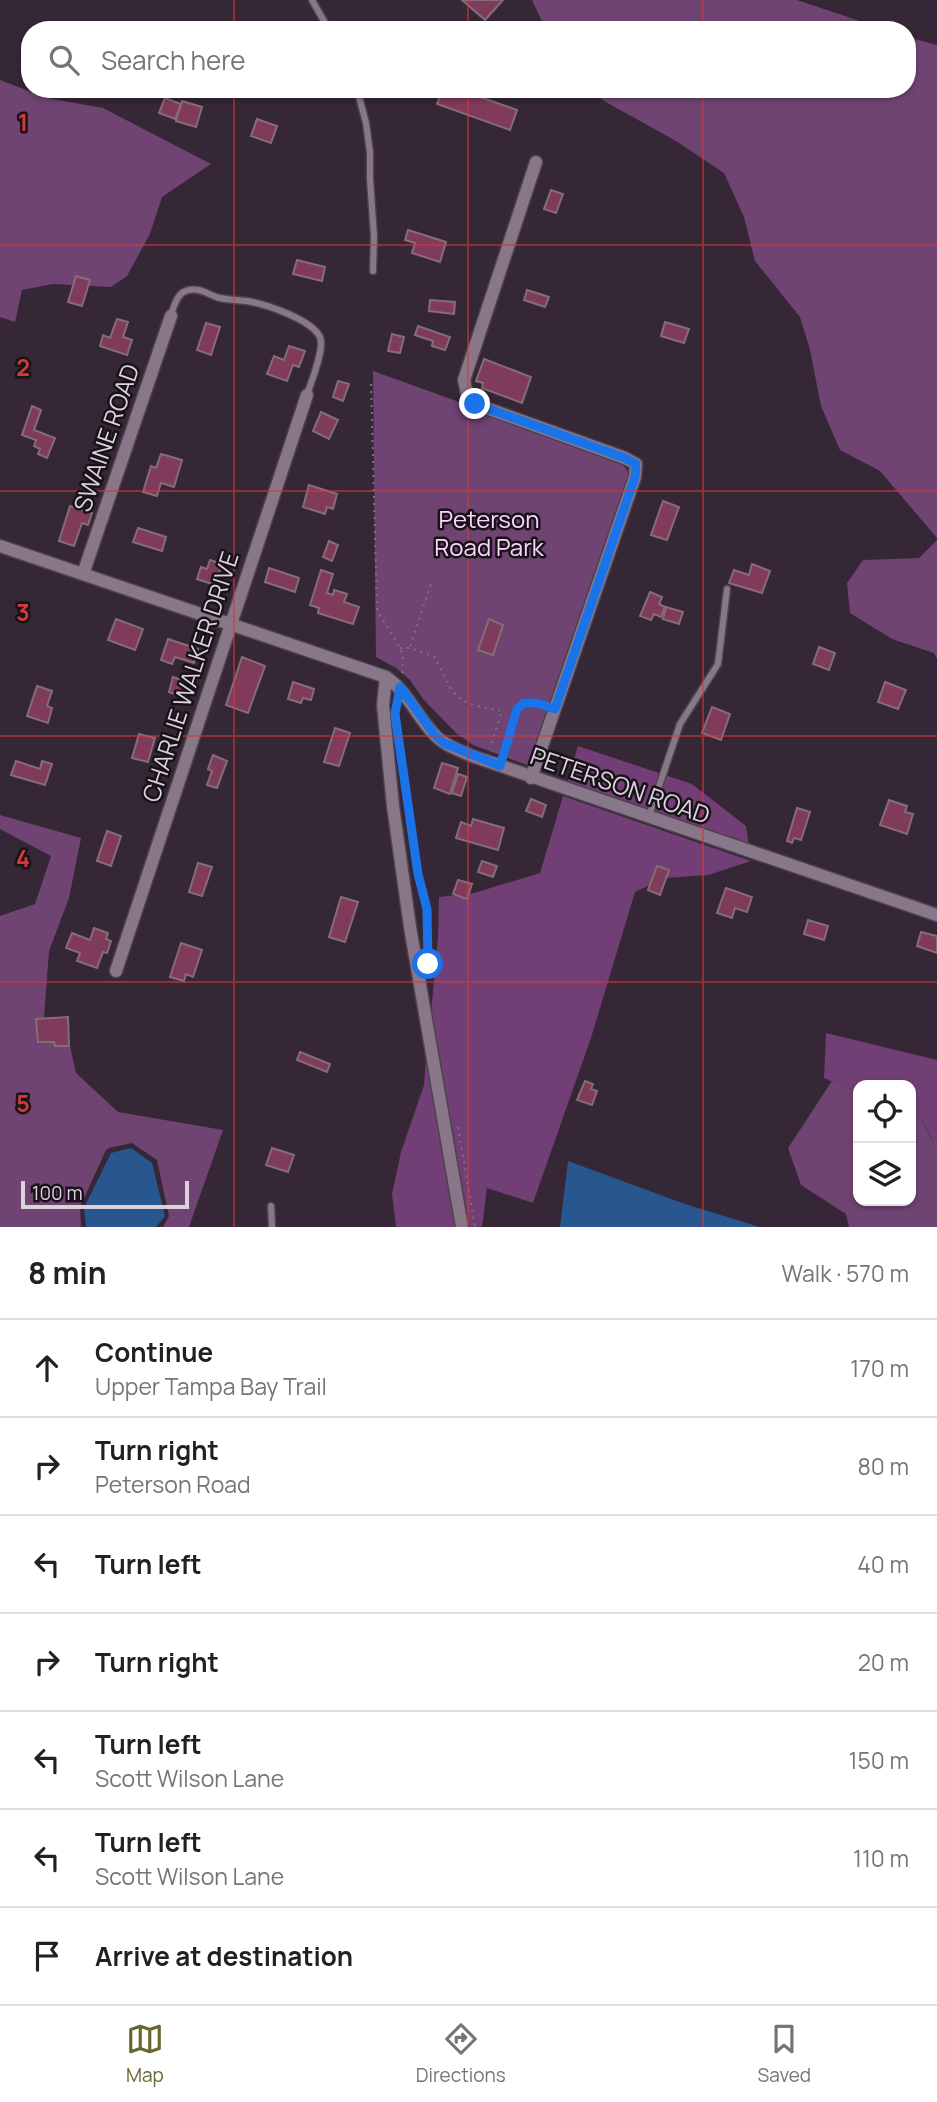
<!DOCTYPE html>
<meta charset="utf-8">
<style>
body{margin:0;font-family:Manrope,sans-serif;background:#f2f2f2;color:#202124}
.controls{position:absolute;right:21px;bottom:21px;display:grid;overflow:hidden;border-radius:14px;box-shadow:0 2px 5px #0004}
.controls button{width:63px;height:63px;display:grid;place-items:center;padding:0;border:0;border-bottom:2px solid #e0e0e0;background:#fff;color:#202124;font:35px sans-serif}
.scale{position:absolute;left:21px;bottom:18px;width:168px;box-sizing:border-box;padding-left:7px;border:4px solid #dbd2db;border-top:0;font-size:19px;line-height:24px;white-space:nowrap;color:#dbd2db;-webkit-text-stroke:5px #191319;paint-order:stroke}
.stop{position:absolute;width:21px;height:21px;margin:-16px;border:5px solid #1a73e8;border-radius:50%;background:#fff}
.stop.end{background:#1a73e8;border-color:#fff;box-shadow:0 2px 7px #0008}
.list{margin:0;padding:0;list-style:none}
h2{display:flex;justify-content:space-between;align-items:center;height:91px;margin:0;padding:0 28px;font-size:30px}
h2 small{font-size:23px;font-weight:400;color:#757577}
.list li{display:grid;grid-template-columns:46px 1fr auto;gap:21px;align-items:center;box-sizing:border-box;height:98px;padding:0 28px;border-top:2px solid #e0e0e0}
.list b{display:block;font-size:26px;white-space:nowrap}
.list p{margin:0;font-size:23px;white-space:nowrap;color:#757577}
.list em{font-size:23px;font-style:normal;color:#757577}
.icon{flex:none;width:38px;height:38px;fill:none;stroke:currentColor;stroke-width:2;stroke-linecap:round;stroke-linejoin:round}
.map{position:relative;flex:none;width:937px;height:1227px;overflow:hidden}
.search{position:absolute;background:#fff;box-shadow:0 2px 5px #0004;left:21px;right:21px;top:21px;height:77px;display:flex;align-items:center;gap:18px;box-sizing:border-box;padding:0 24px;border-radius:28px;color:#757577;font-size:26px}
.sheet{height:777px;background:#fff}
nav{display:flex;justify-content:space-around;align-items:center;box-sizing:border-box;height:98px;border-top:2px solid #e0e0e0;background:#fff;font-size:19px;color:#757577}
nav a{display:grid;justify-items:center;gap:4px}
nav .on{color:#696730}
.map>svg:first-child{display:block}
</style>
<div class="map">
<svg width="937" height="1227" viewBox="0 0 937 1227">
<rect width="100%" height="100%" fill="#352736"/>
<g fill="#6f4372">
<polygon points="532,0 797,0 887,30 546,30"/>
<polygon points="907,37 937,45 937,538 880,471 840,450 821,406 810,350 800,317 755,261 744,217 724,173 676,141 604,101 589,89 907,89"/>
<polygon points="0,80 47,98 103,108 211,164 162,197 150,234 127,276 111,287 53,284 22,290 15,322 0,317"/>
<polygon points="373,371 618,459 627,470 629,477 530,766 473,745 456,733 423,699 410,680 396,668 376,657"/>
<polygon points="937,540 937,659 934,653 892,639 850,613 847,583 863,560 919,558"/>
<polygon points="0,815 81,838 69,898 49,951 44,1017 69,1042 76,1073 118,1112 223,1130 189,1227 163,1227 169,1216 157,1160 132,1143 109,1148 106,1150 80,1207 81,1227 0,1227 0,916 35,904 51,856 0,829"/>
<polygon points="832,1081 858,1093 858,1201 911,1201 911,1111 918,1113 933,1142 937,1143 937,1227 849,1227 846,1214 801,1185 788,1148"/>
</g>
<g fill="#713e75">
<polygon points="578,746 692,784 746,826 749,845 567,783"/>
<polygon points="563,796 751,861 708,875 665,878 635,892 591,1038 533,1203 487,1188 482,1227 468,1227 431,1013 438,938 439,897 474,893 540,873"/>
<polygon points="826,1033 937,1060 937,1143 934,1143 918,1113 911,1111 911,1085 858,1085 858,1093 824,1078"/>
<polygon points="426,1057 456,1227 396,1227 392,1194 401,1152 424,1085"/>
</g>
<g fill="#27578e">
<polygon points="131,1148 152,1163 165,1216 156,1227 86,1227 84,1208 111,1153"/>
<polygon points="568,1161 685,1204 760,1227 560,1227"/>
</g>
<g fill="#803a5a" stroke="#856d77" stroke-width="2">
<polygon points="462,0 503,0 485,20"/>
<polygon points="443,89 458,89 517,110 510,130 437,104"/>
<polygon points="165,98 181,104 175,119 159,113"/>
<polygon points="182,101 202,107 196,127 176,121"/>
<polygon points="257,119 277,126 271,143 251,136"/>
<polygon points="551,190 563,194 556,213 544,209"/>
<polygon points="408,230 446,242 440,262 412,253 415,243 405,240"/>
<polygon points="297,260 325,267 322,281 293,274"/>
<polygon points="76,276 90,280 82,306 68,302"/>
<polygon points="527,290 549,297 545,307 524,300"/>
<polygon points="430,300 455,302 454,314 429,311"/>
<polygon points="117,319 128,322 123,337 132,340 127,355 100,346 103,335 110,338"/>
<polygon points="665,322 689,329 684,343 661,336"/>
<polygon points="206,323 220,327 211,355 197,350"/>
<polygon points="418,326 450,337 445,350 432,346 433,341 415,335"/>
<polygon points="392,334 404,337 400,353 388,351"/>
<polygon points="289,346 305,351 299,367 293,365 287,381 267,374 274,356 284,360"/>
<polygon points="484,359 531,377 522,403 482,388 483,383 476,381"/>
<polygon points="338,381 349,384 343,401 333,397"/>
<polygon points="32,406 41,410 34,430 55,438 47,458 38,454 40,449 34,446 36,440 22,435"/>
<polygon points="321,412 338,420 329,439 313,431"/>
<polygon points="161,454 182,460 174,487 161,483 157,496 143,492 151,466 156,468"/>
<polygon points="309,485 337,494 333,509 327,507 325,514 303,507"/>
<polygon points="663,501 679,507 667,540 651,535"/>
<polygon points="70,506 92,513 88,525 82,523 74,546 59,541"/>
<polygon points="138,528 166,537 162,551 133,542"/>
<polygon points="329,541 338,545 332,561 323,557"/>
<polygon points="210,560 222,564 215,585 197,579 201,567 207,569"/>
<polygon points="752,564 770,571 762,593 729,583 734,570 749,575"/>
<polygon points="269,568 299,578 295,592 265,582"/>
<polygon points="321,570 333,574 327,593 333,595 334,590 347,594 344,602 359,607 353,624 318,613 319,608 310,605"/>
<polygon points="650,592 662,597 659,604 665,607 661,617 654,614 651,620 640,616"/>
<polygon points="666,607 683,612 679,624 663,619"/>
<polygon points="116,619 143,629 135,650 108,640"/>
<polygon points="489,619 503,625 493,655 478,650"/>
<polygon points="168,639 198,649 194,663 175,657 172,664 161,660"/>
<polygon points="819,647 835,653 829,670 813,664"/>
<polygon points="242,657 265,666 248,713 226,705"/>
<polygon points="173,677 188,682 183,697 169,692"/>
<polygon points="293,682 314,689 311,700 303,698 301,703 288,699"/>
<polygon points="885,682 906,690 898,709 878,702"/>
<polygon points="37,686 52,691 47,706 52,708 48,723 27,716"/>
<polygon points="712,707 730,714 721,740 702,733"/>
<polygon points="335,728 350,733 339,766 324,762"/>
<polygon points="139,734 155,738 148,762 132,758"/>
<polygon points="213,755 227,761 217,788 207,785 212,771 208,769"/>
<polygon points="16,761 40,769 42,761 52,764 45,785 11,775"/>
<polygon points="442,763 458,768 450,794 434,788"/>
<polygon points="458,774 467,777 461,796 452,793"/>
<polygon points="531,799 546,805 542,817 526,811"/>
<polygon points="889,800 907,806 905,812 913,814 907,834 880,825"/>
<polygon points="797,808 810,812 801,840 794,838 792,843 787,841"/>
<polygon points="473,819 504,828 498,850 456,838 461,822 471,826"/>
<polygon points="107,831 121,836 111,866 97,861"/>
<polygon points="482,861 497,866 493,877 478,872"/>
<polygon points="198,863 212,867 202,896 189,892"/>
<polygon points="657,866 669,870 660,895 648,890"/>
<polygon points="458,880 472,884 467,899 453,894"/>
<polygon points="726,888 752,897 747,912 735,908 732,918 717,913"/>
<polygon points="341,897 358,902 345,942 329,937"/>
<polygon points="808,920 828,926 824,940 804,934"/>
<polygon points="94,928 108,933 106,939 111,941 107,953 103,952 97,968 77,961 80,953 66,948 72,933 90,940"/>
<polygon points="921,932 937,936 937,953 917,946"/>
<polygon points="181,943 202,950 193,977 186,974 184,981 170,977"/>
<polygon points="68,1017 69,1046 55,1046 54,1042 38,1042 36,1019"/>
<polygon points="300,1052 330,1064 327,1072 297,1060"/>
<polygon points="585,1081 593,1084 591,1089 597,1091 592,1105 577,1100"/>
<polygon points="272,1148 294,1155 288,1172 266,1165"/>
</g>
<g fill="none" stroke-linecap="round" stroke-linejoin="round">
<defs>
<g id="service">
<polyline points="312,0 329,30"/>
<polyline points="357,89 366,123 370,153 370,179 374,236 373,271"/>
<path d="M 171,315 C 174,306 177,292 189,290 C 200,287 210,296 220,298 C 229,300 238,300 247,301 C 265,304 311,319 320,337 C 325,349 311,382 307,395"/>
<polyline points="500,765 517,709 524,703 537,703 555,709"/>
<polyline points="649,816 680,724 718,664 727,589"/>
<polyline points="271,1206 272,1227"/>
</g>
<g id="minor">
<path d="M 0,546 L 386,677 C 407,691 416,715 433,733 C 443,745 459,750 472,756 L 937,915"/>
<polyline points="83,574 171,316"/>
<polyline points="386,677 383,705 393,806 410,927 462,1227"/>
<polyline points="531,778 635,477 636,464 625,458 475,404 467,394 464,380 536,162"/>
<polyline points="116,971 307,395"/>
</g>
</defs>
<use href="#service" stroke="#4e424e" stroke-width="9"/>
<use href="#minor" stroke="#4e424e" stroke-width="15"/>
<g stroke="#7d727e" stroke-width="2" stroke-dasharray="2 5" stroke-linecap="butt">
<polyline points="371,384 377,610 400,648 403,658 402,673"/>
<polyline points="410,646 431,584"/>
<path d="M 400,648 L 410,648 L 435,657 C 456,701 454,702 502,711 L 490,748"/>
<polyline points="400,751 418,874 427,910 427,950"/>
<polyline points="458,1127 475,1227"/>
</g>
<use href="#service" stroke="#887789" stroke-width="6"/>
<use href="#minor" stroke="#887789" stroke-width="12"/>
</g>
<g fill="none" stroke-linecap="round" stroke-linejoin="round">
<polyline stroke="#1a73e8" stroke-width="9" points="428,964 427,909 418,874 395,714 400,687 434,734 444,743 500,766 517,709 524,703 537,703 555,709 635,477 636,464 625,458 475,404"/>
</g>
<path fill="none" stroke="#d6393a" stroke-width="2" stroke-opacity="0.55" d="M 234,0 L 234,30M 468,0 L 468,30M 703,0 L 703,30M 234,89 L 234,1227M 468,89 L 468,1227M 703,89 L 703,1227M 0,245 L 937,245M 0,491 L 937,491M 0,736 L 937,736M 0,982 L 937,982"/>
<g text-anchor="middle" stroke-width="5" stroke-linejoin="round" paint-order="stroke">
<g font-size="24" fill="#dbd2db" stroke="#191319">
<text transform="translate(107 438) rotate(-71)" y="8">SWAINE ROAD</text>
<text transform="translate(191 677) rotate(-72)" y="8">CHARLIE WALKER DRIVE</text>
<text transform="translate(620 786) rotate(19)" y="8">PETERSON ROAD</text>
</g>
<g font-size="24" fill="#f7d8f8" stroke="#191319">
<text x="489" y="528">Peterson<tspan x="489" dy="28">Road Park</tspan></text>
</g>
</g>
<g font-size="23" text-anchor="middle" font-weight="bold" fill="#d6393a" stroke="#191319" stroke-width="5" stroke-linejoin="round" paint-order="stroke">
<text x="23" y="131">1</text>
<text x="23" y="376">2</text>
<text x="23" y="621">3</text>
<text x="23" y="867">4</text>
<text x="23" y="1112">5</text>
</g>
</svg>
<div class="controls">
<button><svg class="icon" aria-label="locate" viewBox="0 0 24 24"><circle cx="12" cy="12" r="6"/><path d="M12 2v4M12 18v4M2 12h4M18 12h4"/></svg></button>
<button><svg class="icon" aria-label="layers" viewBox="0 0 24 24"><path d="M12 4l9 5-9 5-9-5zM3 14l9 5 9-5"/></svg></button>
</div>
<div class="scale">100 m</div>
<div class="stop" style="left:428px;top:964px"></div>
<div class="stop end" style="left:475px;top:404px"></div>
<div class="search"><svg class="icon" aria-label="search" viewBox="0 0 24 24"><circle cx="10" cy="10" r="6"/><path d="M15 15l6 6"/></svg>Search here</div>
</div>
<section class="sheet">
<h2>8 min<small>Walk · 570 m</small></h2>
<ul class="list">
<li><svg class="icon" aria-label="ahead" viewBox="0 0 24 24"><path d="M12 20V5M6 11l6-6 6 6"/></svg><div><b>Continue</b><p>Upper Tampa Bay Trail</p></div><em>170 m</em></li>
<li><svg class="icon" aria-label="right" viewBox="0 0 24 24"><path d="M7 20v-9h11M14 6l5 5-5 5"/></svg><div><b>Turn right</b><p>Peterson Road</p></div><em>80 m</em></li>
<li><svg class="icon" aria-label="left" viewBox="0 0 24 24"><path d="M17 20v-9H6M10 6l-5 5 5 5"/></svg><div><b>Turn left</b></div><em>40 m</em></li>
<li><svg class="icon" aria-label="right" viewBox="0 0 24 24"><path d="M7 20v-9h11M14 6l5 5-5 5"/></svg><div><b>Turn right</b></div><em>20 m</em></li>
<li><svg class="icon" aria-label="left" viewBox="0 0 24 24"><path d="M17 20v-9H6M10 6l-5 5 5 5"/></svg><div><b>Turn left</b><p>Scott Wilson Lane</p></div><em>150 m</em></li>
<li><svg class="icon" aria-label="left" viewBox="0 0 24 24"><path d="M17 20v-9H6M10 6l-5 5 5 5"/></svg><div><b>Turn left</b><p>Scott Wilson Lane</p></div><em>110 m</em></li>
<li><svg class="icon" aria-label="arrive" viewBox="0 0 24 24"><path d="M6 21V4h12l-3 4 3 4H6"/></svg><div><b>Arrive at destination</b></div></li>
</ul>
</section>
<nav>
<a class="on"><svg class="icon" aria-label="map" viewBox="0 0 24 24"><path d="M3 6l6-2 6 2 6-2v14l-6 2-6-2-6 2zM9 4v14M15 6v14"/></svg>Map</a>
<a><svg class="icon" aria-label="directions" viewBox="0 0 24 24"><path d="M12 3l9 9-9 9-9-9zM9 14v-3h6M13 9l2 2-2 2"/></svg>Directions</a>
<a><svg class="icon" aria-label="saved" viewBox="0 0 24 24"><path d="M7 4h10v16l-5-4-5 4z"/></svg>Saved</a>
</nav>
